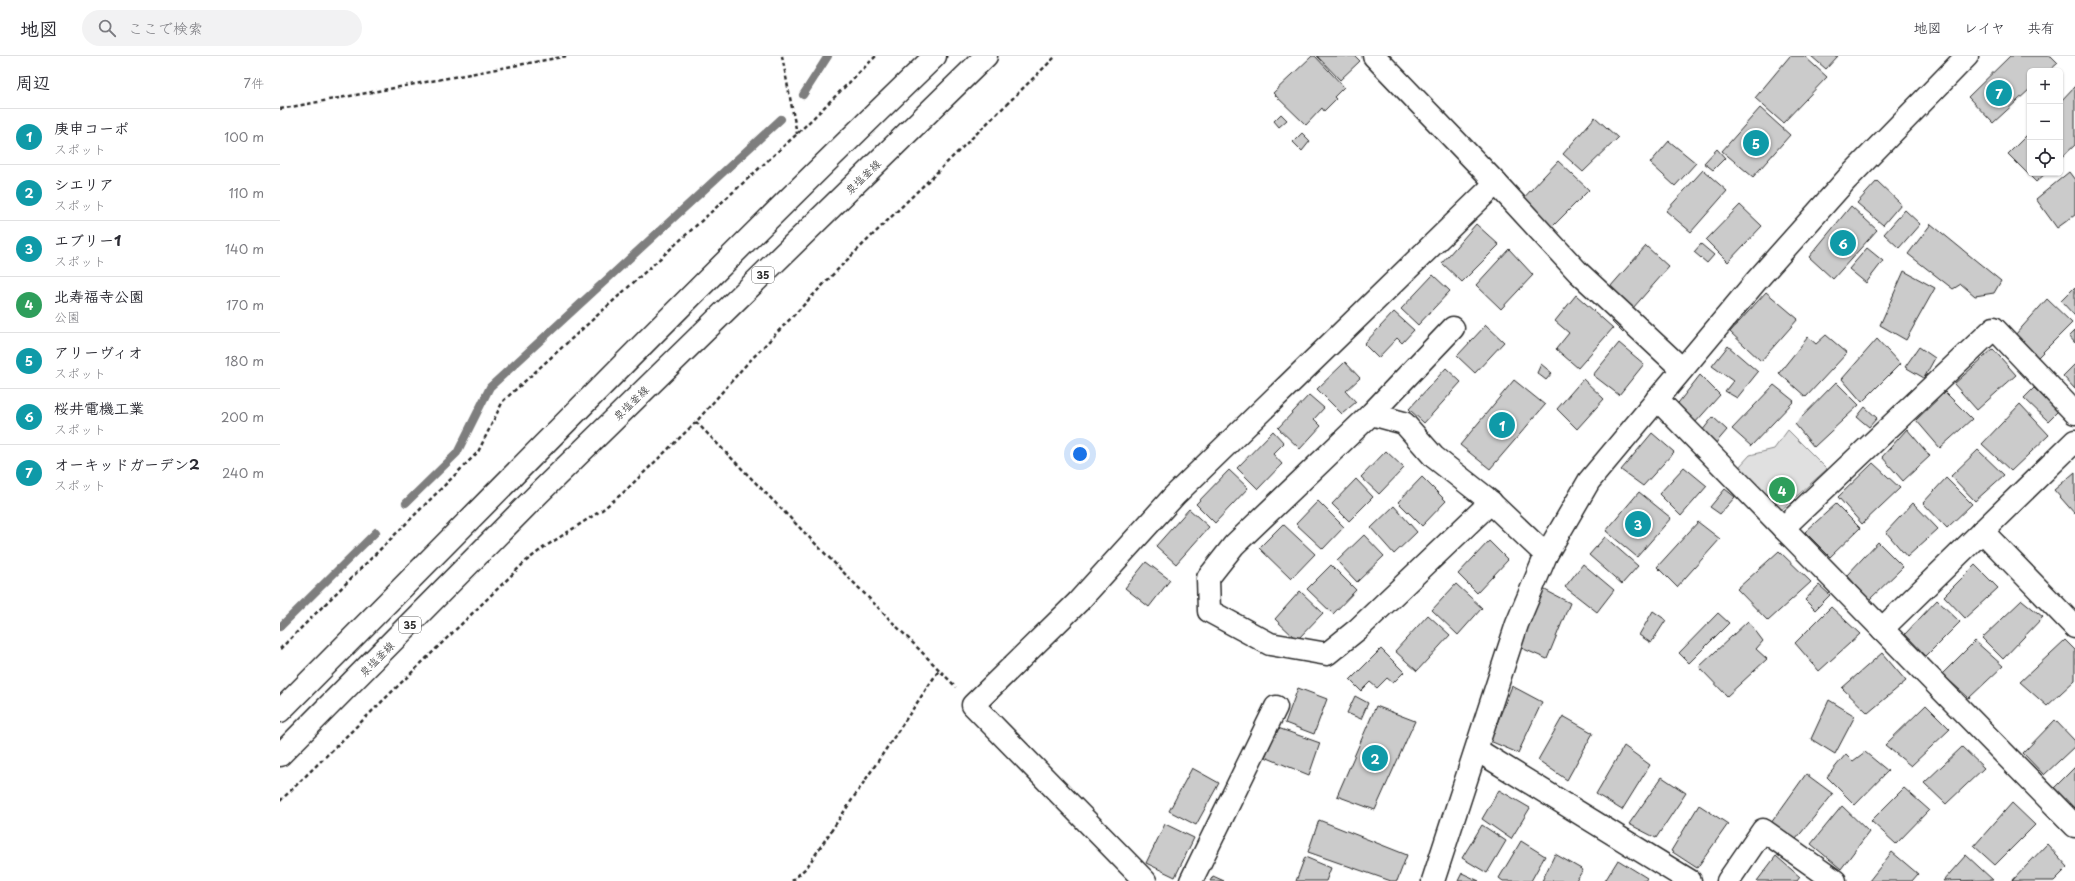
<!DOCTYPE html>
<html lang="ja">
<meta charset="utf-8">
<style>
body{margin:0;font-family:"Playpen Sans","Klee One",sans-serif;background:#f2f2f3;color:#2b2b33}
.controls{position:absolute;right:12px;top:12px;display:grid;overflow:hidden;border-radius:6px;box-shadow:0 1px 3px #0004}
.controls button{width:36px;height:36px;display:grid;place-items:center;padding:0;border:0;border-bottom:1px solid #e1e1e2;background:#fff;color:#2b2b33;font:20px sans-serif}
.you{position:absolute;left:800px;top:398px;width:14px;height:14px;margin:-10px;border:3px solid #fff;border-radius:50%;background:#1a73e8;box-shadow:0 0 0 6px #1a73e833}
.badge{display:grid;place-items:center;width:26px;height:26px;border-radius:50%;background:#c8321e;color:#fff;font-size:13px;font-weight:700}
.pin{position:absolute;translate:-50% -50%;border:2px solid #fff;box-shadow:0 1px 4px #0006}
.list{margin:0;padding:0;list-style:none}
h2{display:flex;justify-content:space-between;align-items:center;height:52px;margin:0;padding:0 16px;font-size:17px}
h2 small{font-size:13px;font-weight:400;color:#7c7c81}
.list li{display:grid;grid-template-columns:26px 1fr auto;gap:12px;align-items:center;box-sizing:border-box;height:56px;padding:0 16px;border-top:1px solid #e1e1e2}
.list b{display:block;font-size:15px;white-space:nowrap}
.list p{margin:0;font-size:13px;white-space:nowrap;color:#7c7c81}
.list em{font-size:13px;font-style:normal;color:#7c7c81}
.icon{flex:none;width:22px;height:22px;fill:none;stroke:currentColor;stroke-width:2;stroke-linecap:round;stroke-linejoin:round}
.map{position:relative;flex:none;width:1795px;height:825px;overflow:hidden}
header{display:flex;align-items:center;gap:24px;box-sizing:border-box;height:56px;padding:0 20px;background:#fff;border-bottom:1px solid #e1e1e2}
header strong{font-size:19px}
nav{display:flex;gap:22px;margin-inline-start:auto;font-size:14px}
.search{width:280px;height:36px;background:#f2f2f3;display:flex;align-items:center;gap:10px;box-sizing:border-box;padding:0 14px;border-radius:22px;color:#7c7c81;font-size:15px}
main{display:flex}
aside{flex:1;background:#fff}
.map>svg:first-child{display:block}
</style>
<header>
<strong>地図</strong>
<div class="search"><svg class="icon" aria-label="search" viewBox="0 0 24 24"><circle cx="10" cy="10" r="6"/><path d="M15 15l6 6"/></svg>ここで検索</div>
<nav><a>地図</a><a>レイヤ</a><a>共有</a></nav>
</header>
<main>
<aside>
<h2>周辺<small>7件</small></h2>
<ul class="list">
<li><span class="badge" style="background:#0f9aa8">1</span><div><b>庚申コーポ</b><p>スポット</p></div><em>100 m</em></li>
<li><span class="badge" style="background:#0f9aa8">2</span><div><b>シエリア</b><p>スポット</p></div><em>110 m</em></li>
<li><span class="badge" style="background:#0f9aa8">3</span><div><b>エブリー1</b><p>スポット</p></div><em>140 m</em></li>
<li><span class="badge" style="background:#2e9e5b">4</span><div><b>北寿福寺公園</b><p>公園</p></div><em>170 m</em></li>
<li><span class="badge" style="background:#0f9aa8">5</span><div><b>アリーヴィオ</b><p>スポット</p></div><em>180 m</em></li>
<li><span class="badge" style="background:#0f9aa8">6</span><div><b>桜井電機工業</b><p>スポット</p></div><em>200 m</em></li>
<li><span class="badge" style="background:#0f9aa8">7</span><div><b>オーキッドガーデン2</b><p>スポット</p></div><em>240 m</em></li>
</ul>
</aside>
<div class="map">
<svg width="1795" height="825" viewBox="0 0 1795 825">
<rect width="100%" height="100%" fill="#fff"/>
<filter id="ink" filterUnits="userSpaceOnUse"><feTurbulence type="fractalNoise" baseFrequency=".025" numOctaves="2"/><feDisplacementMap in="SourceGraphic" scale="8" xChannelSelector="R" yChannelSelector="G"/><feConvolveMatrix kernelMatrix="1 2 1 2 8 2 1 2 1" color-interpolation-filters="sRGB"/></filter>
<g filter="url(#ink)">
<polygon fill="#e0e0e0" stroke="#868686" points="1508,374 1547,413 1500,455 1459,411 1470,399 1494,393"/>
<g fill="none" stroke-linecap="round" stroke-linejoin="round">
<g stroke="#7e7e7e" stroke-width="8">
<polyline points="523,39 548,0"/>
<polyline points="126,447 177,397 210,331 501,63"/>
<polyline points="0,571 96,476"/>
</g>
</g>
<g fill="#cbcbcb" stroke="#2b2b2b">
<polygon points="1032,0 1035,0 1064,31 1054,41 1056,43 1044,55 1042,52 1026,69 993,37"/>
<polygon points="1037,0 1075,0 1080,5 1060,24"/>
<polygon points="1510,0 1524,0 1547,21 1503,67 1475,42"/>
<polygon points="1531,0 1558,0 1546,13"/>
<polygon points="1730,0 1771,0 1778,7 1769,15 1750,15 1750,33 1713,67 1688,41"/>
<polygon points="1795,30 1795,89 1780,103 1780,46"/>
<polygon points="1480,52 1510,79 1473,121 1442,95"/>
<polygon points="1001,58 1007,64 999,71 994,65"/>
<polygon points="1315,61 1338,82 1303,116 1283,98"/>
<polygon points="1750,76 1750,117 1766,117 1756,126 1728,98"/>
<polygon points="1022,77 1030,85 1022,95 1013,86"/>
<polygon points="1389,85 1416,107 1395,130 1370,107"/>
<polygon points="1437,93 1445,102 1433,114 1424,107"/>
<polygon points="1278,105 1309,134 1268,175 1239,147"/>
<polygon points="1423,114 1447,135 1411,176 1386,155"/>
<polygon points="1789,116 1795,124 1795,159 1777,172 1756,143"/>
<polygon points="1597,125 1621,148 1603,169 1577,147"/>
<polygon points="1460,149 1482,170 1448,206 1426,184"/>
<polygon points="1571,150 1597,174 1553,223 1529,201"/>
<polygon points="1625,154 1640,168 1619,192 1604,178"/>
<polygon points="1196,168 1219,189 1182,226 1162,207"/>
<polygon points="1651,168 1721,225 1714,237 1695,240 1681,228 1673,233 1628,198"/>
<polygon points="1421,188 1434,199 1427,207 1414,196"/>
<polygon points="1366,190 1389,211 1353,252 1330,231"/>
<polygon points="1587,192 1603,205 1586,227 1569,213"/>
<polygon points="1229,193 1253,219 1221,253 1196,229"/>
<polygon points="1624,215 1655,232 1626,284 1600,269"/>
<polygon points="1153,219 1170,235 1138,269 1121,253"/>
<polygon points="1795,231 1795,260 1781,245"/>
<polygon points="1486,236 1518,263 1481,305 1450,276"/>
<polygon points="1296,239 1333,272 1298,312 1276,293 1289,277 1275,265"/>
<polygon points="1767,243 1792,267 1758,301 1735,279"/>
<polygon points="1114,256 1134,274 1122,287 1117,282 1098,302 1084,288"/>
<polygon points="1337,260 1348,269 1343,277 1332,266"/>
<polygon points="1206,269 1224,286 1195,317 1177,300"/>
<polygon points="1795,274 1795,287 1789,280"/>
<polygon points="1546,279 1567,297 1526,341 1499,317 1528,281 1536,288"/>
<polygon points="1597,283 1620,308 1582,346 1562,323"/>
<polygon points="1339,287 1364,308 1339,339 1313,319"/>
<polygon points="1448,290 1478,316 1457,342 1445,335 1453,325 1432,310"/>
<polygon points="1639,291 1655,302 1644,322 1625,311"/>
<polygon points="1713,293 1736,319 1697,354 1674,328"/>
<polygon points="1065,306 1080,322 1066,335 1076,346 1062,358 1037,333"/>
<polygon points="1261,308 1272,317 1266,324 1257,317"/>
<polygon points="1795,308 1795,333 1783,320"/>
<polygon points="1166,312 1181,326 1144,367 1129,353"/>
<polygon points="1420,319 1440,339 1414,368 1395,351"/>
<polygon points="1303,323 1324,343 1297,373 1277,353"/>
<polygon points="1234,324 1265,349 1210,413 1180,389"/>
<polygon points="1556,326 1579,349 1534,391 1515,368"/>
<polygon points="1494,329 1514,345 1471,390 1452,373"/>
<polygon points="1754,332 1778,355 1768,365 1744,342"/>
<polygon points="1665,336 1692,363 1660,392 1636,364"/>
<polygon points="1029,339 1044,352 1034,363 1041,370 1020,393 998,372"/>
<polygon points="1740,348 1769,379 1731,415 1702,388"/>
<polygon points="1585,351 1597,362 1589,371 1577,361"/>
<polygon points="1433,361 1447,374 1435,388 1422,375"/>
<polygon points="1627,373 1650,400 1623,425 1602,401"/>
<polygon points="993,375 1004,387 993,398 1002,408 978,433 957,412"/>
<polygon points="1372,377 1394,396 1363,430 1341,414"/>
<polygon points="1698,394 1724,419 1695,445 1671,420"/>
<polygon points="1106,395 1124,412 1099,438 1081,421"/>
<polygon points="1593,407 1620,432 1582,468 1558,441"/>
<polygon points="1404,411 1427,430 1401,460 1379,438"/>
<polygon points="949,414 968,432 935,467 916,448"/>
<polygon points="1795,416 1795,458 1774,434"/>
<polygon points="1142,421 1166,445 1142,470 1118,446"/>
<polygon points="1666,422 1692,448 1667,472 1643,447"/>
<polygon points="1076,423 1093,441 1069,465 1052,448"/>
<polygon points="1445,433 1455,441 1440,458 1430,451"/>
<polygon points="1359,436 1391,462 1357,501 1326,475"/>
<polygon points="1038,445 1064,471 1043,493 1016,468"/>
<polygon points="1633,447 1658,473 1627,501 1606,476"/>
<polygon points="1556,448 1580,472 1550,501 1525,476"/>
<polygon points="1114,450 1137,476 1114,498 1091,472"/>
<polygon points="909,453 929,471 896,508 876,490"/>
<polygon points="1418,466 1440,483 1397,531 1377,511"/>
<polygon points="1003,468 1035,498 1011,523 979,492"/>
<polygon points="1084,479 1104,500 1077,526 1057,505"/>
<polygon points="1325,481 1358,510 1342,528 1309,499"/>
<polygon points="1209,485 1228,504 1197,537 1178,518"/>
<polygon points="1598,486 1623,511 1589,544 1567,519"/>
<polygon points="1499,495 1531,526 1488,565 1457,533"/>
<polygon points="866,506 890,524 869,551 845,532"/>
<polygon points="1303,508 1334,534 1317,556 1285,531"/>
<polygon points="1051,509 1076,534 1053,558 1027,533"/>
<polygon points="1695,509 1718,532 1685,562 1664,540"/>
<polygon points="1176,528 1202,552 1178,579 1152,554"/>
<polygon points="1539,529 1550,539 1535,554 1525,544"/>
<polygon points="1263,533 1290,547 1267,603 1239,591"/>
<polygon points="1020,535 1043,557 1017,584 995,563"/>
<polygon points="1657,544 1680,566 1646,600 1625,578"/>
<polygon points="1742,544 1763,561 1723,603 1702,582"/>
<polygon points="1551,551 1580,578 1539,615 1515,587"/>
<polygon points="1373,555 1386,564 1371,587 1359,579"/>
<polygon points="1438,557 1449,567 1409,607 1399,597"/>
<polygon points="1148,559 1170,579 1137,615 1115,595"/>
<polygon points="1468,565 1483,585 1476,593 1487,603 1447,640 1419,611"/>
<polygon points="1785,584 1795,594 1795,624 1767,650 1740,626"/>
<polygon points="1695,585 1723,610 1689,642 1662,618"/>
<polygon points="1101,593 1124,616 1113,627 1107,622 1097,632 1090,626 1081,635 1070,624"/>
<polygon points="1602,597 1626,625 1588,657 1562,632"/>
<polygon points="1232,630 1262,646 1238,697 1210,685"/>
<polygon points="1018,632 1047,643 1034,678 1005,667"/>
<polygon points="1075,640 1088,647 1081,663 1067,657"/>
<polygon points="1549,644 1575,660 1555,698 1531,683"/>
<polygon points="1646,649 1670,673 1631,710 1605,689"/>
<polygon points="1096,650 1135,665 1095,754 1057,740"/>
<polygon points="1283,660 1313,677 1287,724 1258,704"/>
<polygon points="1775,664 1795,685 1795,690 1764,719 1743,697"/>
<polygon points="998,672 1040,687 1029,719 985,701"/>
<polygon points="1344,690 1370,709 1342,754 1316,738"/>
<polygon points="1682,691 1704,712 1666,748 1644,727"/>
<polygon points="1585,696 1608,715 1575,749 1547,721 1566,698 1573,705"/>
<polygon points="1795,711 1795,751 1793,754 1774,732"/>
<polygon points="912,712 939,727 916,769 889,755"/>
<polygon points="1526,718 1553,738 1516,783 1491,767"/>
<polygon points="1382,721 1406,737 1376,782 1349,768"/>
<polygon points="1624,732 1649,754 1616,788 1591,765"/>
<polygon points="1219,734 1250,752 1231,783 1202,763"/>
<polygon points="1732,747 1755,769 1715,809 1694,790"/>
<polygon points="1419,749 1448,768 1417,812 1391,795"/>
<polygon points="1562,750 1589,776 1561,813 1531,788"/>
<polygon points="1039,764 1127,799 1117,825 1111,825 1028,796"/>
<polygon points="885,768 914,782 895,821 866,807"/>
<polygon points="1202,769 1226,785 1207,817 1182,802"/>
<polygon points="1241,785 1265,800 1251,825 1223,825 1219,822"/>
<polygon points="1767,788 1788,811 1774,825 1732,825"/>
<polygon points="1612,796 1638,818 1632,825 1589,825"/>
<polygon points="1275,798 1303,814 1296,825 1262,825"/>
<polygon points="1686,799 1713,824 1663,825"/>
<polygon points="1496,800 1520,821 1517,825 1477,825"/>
<polygon points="1025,801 1051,812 1046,825 1016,825"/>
<polygon points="1338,804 1367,822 1365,825 1325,825"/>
<polygon points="1182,817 1199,825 1178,825"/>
<polygon points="933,820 944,825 930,825"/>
</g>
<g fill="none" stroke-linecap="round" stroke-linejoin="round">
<defs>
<g id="minor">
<polyline points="1094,0 1216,127 1298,216 1402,313"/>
<polyline points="1173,272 1091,358 954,489 928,522 929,555 990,588 1047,598 1078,573 1211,446"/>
<polyline points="1377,343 1795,770"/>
<polyline points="1091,358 1124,367 1154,401 1205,441 1266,499"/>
<polyline points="1503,472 1714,272 1795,357"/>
<polyline points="1702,475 1795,571"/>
<polyline points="1602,573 1795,385"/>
<polyline points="1197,694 1410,825"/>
<polyline points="865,825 693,649 798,546 895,439 1216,127"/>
<polyline points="911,825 996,651"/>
<polyline points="1153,825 1237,568 1266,499 1309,425 1477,224 1567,123 1687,0"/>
<polyline points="1448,825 1483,774 1555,825"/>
</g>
<g id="major">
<path d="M 0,655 C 218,436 433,214 655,0"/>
<polyline points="0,699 259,437 706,0"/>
</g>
</defs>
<use href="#minor" stroke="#2b2b2b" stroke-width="25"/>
<use href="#major" stroke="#2b2b2b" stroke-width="25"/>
<g stroke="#2b2b2b" stroke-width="2.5" stroke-dasharray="4 3" stroke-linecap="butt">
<polyline points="502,0 517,78"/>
<polyline points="0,53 287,0"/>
<polyline points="416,366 676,631"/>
<polyline points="0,593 198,396 223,345 517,78 596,0"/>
<polyline points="0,745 245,506 263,492 322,454 344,436 416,366 463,312 564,207 776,0"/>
<polyline points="512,825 527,811 659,614"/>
</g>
<use href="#minor" stroke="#fff" stroke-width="22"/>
<use href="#major" stroke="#fff" stroke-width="22"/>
</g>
</g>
<g text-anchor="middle" stroke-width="3" stroke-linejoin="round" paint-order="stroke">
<g fill="#fff" stroke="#6b6b6b" stroke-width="1">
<rect x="472" y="211" width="22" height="16" rx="3"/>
<rect x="119" y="561" width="22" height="16" rx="3"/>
</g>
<g font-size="10" font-weight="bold" fill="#2b2b2b">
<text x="483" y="223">35</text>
<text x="130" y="573">35</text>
</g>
<g font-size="11" fill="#2b2b2b" stroke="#fff">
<text transform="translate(583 121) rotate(-44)" y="4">泉塩釜線</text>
<text transform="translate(351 347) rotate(-44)" y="4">泉塩釜線</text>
<text transform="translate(97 603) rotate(-45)" y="4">泉塩釜線</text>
</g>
</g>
</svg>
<div class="controls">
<button>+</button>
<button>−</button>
<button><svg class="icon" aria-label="locate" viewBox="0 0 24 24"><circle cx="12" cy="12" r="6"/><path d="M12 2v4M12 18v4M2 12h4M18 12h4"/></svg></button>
</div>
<div class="you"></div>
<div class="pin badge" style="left:1222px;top:369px;background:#0f9aa8">1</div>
<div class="pin badge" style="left:1095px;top:702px;background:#0f9aa8">2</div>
<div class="pin badge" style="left:1358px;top:468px;background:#0f9aa8">3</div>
<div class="pin badge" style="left:1502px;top:434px;background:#2e9e5b">4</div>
<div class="pin badge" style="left:1476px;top:87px;background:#0f9aa8">5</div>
<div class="pin badge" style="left:1563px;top:187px;background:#0f9aa8">6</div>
<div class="pin badge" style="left:1719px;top:37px;background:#0f9aa8">7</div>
</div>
</main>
